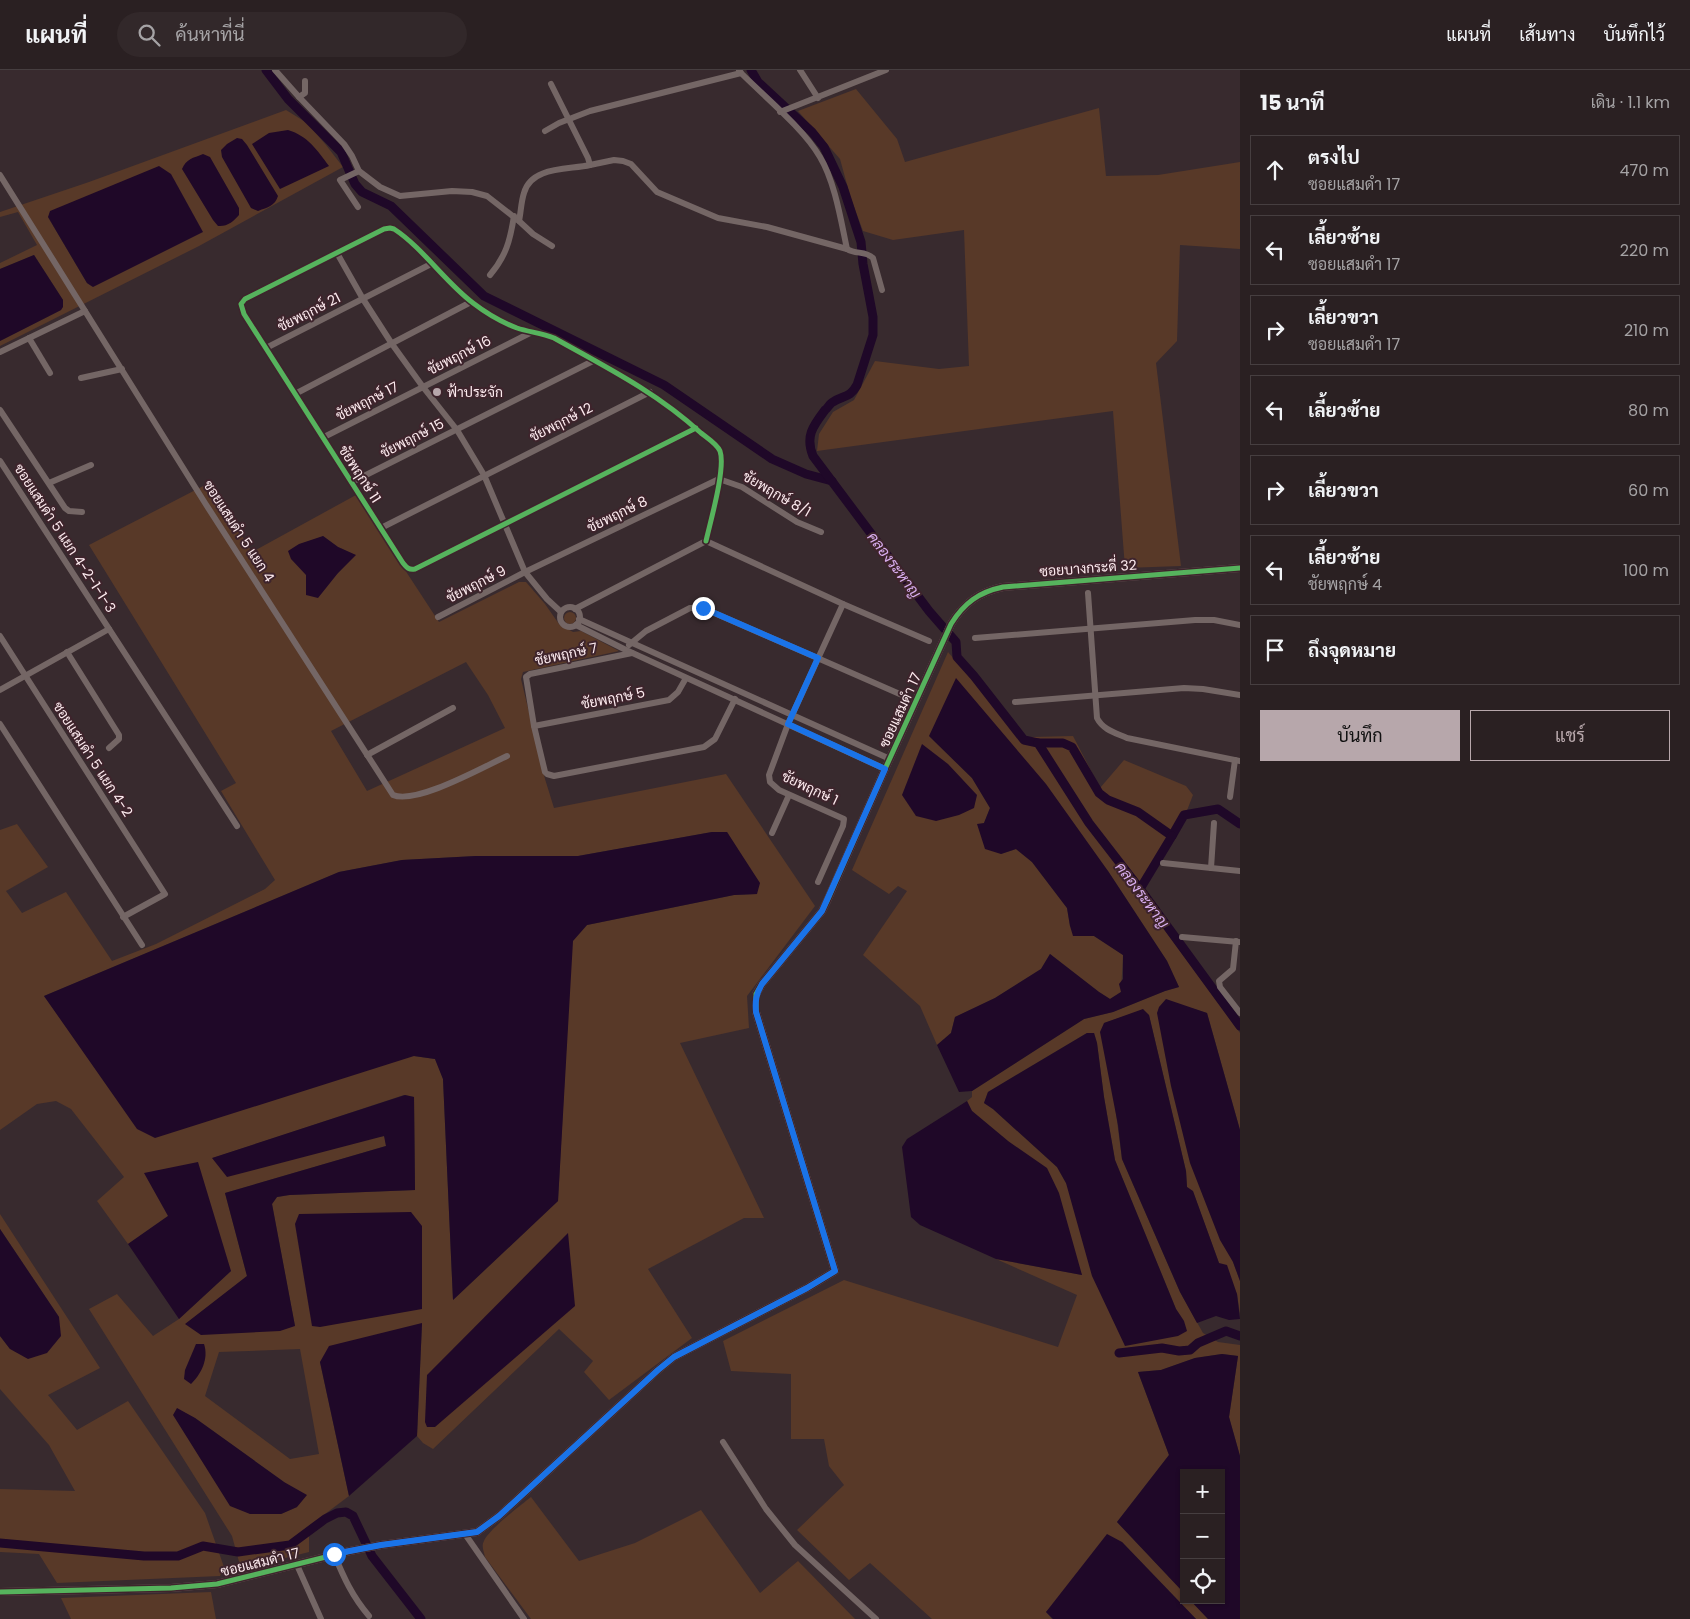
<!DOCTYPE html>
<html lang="th">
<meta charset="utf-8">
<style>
body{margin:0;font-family:Poppins,Sarabun,sans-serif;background:#32282a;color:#f1f3f6}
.controls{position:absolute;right:15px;bottom:15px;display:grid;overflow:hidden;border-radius:0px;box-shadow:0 1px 4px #0004}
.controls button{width:45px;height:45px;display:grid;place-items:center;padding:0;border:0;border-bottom:1px solid #463e40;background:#2a2022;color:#f1f3f6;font:25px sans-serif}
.stop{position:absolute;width:15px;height:15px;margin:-11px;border:4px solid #1a73e8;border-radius:50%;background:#fff}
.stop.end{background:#1a73e8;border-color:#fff;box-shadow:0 1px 5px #0008}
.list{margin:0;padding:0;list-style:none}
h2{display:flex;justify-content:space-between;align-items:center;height:65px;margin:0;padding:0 20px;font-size:21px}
h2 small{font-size:16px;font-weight:400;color:#a5a3a5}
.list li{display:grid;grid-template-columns:32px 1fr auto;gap:15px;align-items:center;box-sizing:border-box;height:70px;margin:0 10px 10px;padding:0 10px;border:1px solid #463e40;border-radius:0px}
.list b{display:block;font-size:19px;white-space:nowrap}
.list p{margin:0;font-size:16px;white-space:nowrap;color:#a5a3a5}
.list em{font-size:16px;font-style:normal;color:#a5a3a5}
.actions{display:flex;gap:10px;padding:15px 20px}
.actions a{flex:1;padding:11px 0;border:1px solid #b7a7ab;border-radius:0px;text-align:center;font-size:18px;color:#b7a7ab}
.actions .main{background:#b7a7ab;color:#111}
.icon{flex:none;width:28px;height:28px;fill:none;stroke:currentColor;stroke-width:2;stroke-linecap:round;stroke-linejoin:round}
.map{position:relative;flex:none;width:1240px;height:1549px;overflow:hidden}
header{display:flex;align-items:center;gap:30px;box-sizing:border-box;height:70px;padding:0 25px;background:#2a2022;border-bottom:1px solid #463e40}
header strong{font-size:24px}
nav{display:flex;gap:28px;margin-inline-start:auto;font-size:18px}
.search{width:350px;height:45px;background:#32282a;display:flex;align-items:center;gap:12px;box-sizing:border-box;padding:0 18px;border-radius:28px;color:#a5a3a5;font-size:19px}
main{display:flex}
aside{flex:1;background:#2a2022}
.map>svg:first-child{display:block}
</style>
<header>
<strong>แผนที่</strong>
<div class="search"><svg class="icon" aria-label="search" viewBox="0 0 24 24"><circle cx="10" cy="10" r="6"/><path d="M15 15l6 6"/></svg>ค้นหาที่นี่</div>
<nav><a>แผนที่</a><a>เส้นทาง</a><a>บันทึกไว้</a></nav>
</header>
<main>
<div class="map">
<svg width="1240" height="1549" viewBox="0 0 1240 1549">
<rect width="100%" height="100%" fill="#382a2e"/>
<g fill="#583928" fill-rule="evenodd">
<polygon points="856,19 897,69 905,92 1099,38 1106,106 1158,105 1240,92 1240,179 1180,175 1177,271 1156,293 1181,496 1125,498 1113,341 817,381 819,364 833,342 854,330 875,291 939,299 969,296 964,160 893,170 863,161 851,129 840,89 798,41"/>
<path d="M 286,40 L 307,53 L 326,75 L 343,97 L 199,176 L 0,276 L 0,271 L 61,240 L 63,230 L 34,185 L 0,199 L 0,193 L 37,175 L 18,142 L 0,147 L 0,142 L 89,112 ZM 48,147 L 93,217 L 87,213 Z"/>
<path d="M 209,413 L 252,482 L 356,425 L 439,552 L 519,512 L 526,512 L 545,534 L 559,554 L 573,562 L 581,561 L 619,581 L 523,602 L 521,609 L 545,709 L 554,738 L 726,704 L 815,836 L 747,926 L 749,958 L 680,973 L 764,1148 L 744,1148 L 648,1199 L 692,1268 L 609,1330 L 584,1302 L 593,1291 L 559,1259 L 433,1379 L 423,1373 L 417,1366 L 422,1254 L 320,1292 L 349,1426 L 309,1456 L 309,1482 L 241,1499 L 232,1466 L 89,1239 L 117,1224 L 153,1266 L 179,1249 L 231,1201 L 168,1146 L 128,1174 L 97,1131 L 124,1107 L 71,1039 L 56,1031 L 37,1034 L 0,1060 L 0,760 L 17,754 L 48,797 L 6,821 L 22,843 L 66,822 L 112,891 L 156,874 L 265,819 L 275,810 L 221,721 L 236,713 L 89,475 ZM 323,466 L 338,477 L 355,485 L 338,503 L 306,525 L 306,505 ZM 466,592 L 488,625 L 505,658 L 367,721 L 331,661 ZM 712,762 L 727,762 L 743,788 L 757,824 L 734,825 L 587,855 L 572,871 L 558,1131 L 453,1230 L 443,1009 L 435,989 L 414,986 L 68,959 L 44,926 L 339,802 L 402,790 L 476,786 L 578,786 ZM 404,1025 L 414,1027 L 415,1120 L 290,1125 L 277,1127 L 272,1134 L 295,1256 L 186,1254 L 247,1206 L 225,1123 L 386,1076 L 385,1066 L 213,1088 ZM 300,1279 L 319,1384 L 290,1389 L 205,1326 L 219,1282 ZM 177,1339 L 195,1348 L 284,1412 L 297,1437 L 281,1444 L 250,1444 Z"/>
<circle cx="570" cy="548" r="6"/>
<path d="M 948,582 L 975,613 L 1023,674 L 1031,667 L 1073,666 L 1100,718 L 1124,690 L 1186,716 L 1193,725 L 1179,761 L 1143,819 L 1137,822 L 1240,963 L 1240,1060 L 1207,943 L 1191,938 L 1233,1192 L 1240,1211 L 1240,1244 L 1237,1224 L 1219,1193 L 1193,1122 L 1187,1117 L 1186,1101 L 1149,945 L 1143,940 L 1104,953 L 1122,1089 L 1180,1222 L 1203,1263 L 1218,1272 L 1240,1275 L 1240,1386 L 1229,1347 L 1238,1286 L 1222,1284 L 1195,1288 L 1161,1300 L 1138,1302 L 1169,1385 L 1117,1452 L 1184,1523 L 1184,1530 L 1190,1530 L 1208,1549 L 1196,1549 L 1122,1472 L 1046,1542 L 1052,1549 L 932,1549 L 870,1493 L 849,1510 L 797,1460 L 844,1415 L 829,1396 L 824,1369 L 791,1369 L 791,1304 L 731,1301 L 723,1271 L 844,1210 L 1058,1277 L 1077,1225 L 996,1189 L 1082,1205 L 1008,1071 L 972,1041 L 967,1031 L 972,1027 L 972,1021 L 1084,949 L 1113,942 L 1165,921 L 1179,917 L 1167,891 L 1108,801 L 929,666 L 972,708 L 990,738 L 984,753 L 1001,784 L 1016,779 L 1032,792 L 1067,838 L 1070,856 L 1094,866 L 1123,885 L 1121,922 L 1110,929 L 1099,922 L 1050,884 L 1041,899 L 995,928 L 955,947 L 951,963 L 937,975 L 920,936 L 863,885 L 907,821 L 898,816 L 889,824 L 852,800 ZM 1087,963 L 1094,963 L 1097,973 L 1104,1027 L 1115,1090 L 1176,1239 L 1184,1251 L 1066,1113 L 1057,1097 L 993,1039 L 984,1033 L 988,1022 Z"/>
<polygon points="0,1144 100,1298 48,1325 77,1360 128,1331 205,1443 224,1497 220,1506 57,1513 39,1484 0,1482 0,1419 75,1421 49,1375 0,1319 0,1266 10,1279 59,1247 0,1159"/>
<path d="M 531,1427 L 579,1491 L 635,1473 L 701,1440 L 760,1523 L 798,1491 L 855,1549 L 531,1549 L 485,1487 C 484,1482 481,1476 484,1471 C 488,1460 521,1435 531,1427 Z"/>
<polygon points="211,1522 216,1549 71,1549 61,1528"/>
</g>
<g fill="#1f0828">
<path d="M 288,60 C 308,66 317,80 329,96 L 280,119 L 252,74 L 269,63 Z"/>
<path d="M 237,68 L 242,69 L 247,75 L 278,126 C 275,136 268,137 258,141 L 251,138 L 222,87 L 221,80 L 227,74 Z"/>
<path d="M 203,84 L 210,87 L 239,138 L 239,145 C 234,151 227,157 218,156 L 213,150 L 182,99 C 186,89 193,88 203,84 Z"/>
<polygon points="159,96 171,104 203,162 93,217 87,213 48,147 50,141"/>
<polygon points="34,185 63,230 63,237 61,240 0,271 0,199"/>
<polygon points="323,466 338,477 356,485 338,503 318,528 306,525 306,505 291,489 288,481 299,474"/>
<polygon points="956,608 1046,714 1108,801 1167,891 1179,917 1165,921 1113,942 1084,949 972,1021 959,1022 937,975 951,963 955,947 995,928 1041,899 1050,884 1099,922 1110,929 1121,922 1119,914 1123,909 1123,885 1094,866 1073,866 1070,856 1067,838 1032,792 1016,779 1001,784 985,779 977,754 984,753 990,738 972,708 929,666"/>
<polygon points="922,674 948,694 977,725 974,738 959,745 936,751 916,746 902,725"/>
<polygon points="712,762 727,762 760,813 757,824 734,825 587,855 573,871 558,1131 453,1230 443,1009 435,989 414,986 155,1068 137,1059 44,926 339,802 402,790 476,786 578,786"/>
<polygon points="1166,929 1207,943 1240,1060 1240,1211 1233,1192 1220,1170 1190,1093 1171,1016 1157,943 1159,937"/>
<polygon points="1143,939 1149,945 1186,1101 1187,1117 1193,1121 1219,1193 1227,1195 1237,1224 1240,1249 1229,1250 1216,1246 1197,1253 1180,1222 1122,1089 1118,1055 1100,962 1104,953"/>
<polygon points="1087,963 1094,963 1097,973 1104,1027 1115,1090 1176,1239 1184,1251 1187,1261 1178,1266 1125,1276 1092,1206 1066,1113 1057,1097 993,1039 984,1033 988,1022"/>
<polygon points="405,1025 414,1027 415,1120 289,1125 277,1127 272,1134 295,1256 280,1261 201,1265 185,1254 247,1206 225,1123 386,1076 384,1066 227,1107 212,1088"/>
<polygon points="967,1031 972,1041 1008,1071 1047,1098 1059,1123 1082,1205 996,1189 920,1155 911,1147 902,1077 907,1069"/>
<polygon points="198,1092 231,1201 179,1249 128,1174 168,1146 144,1103"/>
<polygon points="411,1142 422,1156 422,1239 320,1257 312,1256 295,1154 299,1144"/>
<polygon points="0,1159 59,1247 61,1266 47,1283 28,1289 10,1279 0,1266"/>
<polygon points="568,1163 575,1236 435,1357 427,1357 425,1352 427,1305"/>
<polygon points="422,1253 417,1366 349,1426 320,1292 329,1276"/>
<path d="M 196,1274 L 204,1274 C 209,1289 201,1304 191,1314 L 184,1309 L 185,1300 Z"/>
<polygon points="1222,1284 1238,1286 1229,1347 1240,1386 1240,1549 1208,1549 1190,1530 1221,1530 1221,1403 1184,1403 1184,1523 1117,1452 1169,1385 1138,1302 1161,1300 1195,1288"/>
<polygon points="177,1338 195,1348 284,1412 307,1425 297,1437 281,1444 250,1444 230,1436 173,1345"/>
<polygon points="1107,1464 1122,1472 1196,1549 1053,1549 1046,1542"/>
</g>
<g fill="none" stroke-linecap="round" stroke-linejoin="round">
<g stroke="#1f0828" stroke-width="9">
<polyline points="266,0 288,29 341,82 355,114 362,122 391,136 484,226 664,315 772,389 806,404 832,411"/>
<path d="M 751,0 L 758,12 L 812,62 L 824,77 L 843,117 L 861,172 L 863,194 L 873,247 L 873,265 L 857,315 C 850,328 844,325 833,332 C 830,333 828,338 825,340 C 813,356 805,366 813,386 L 929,541 L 956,572 L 957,587 L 974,606 L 1024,670 L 1038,673 L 1089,753 L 1140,819 L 1240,956"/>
<polyline points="1038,673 1063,673 1072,677 1099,723 1108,730 1138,742 1172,766 1184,745 1218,739 1240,754"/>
<polyline points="1140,819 1172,766"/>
<polyline points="1119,1283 1162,1278 1179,1281 1190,1280 1198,1273 1226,1261 1240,1266"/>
<polyline points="0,1473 144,1486 178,1486 203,1476 238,1482 290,1475 325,1449 337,1443 346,1442 353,1446 372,1486 421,1549"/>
</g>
<g stroke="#746665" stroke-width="6">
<polyline points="275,0 299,27 344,74 352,86 359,101 380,117 400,126 452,121 472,122 487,126 519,151 533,164 552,176"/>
<path d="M 739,0 L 741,3 C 765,27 804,59 820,87 C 835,112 841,151 847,179 C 856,185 865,180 873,188 L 882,220"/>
<polyline points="800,0 818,28"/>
<polyline points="299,27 305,23 305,11"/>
<polyline points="780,42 886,0"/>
<polyline points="545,61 559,53 590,41 741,3"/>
<polyline points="590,95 614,90 623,91 631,94 657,122 718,148 767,157 847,179"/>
<path d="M 0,105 L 205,433 L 393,725 C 416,735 483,697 507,686"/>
<polyline points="358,137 340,110 359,101"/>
<path d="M 519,151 C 521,142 521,132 524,123 C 531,96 569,100 590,95 L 588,88 L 551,14"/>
<polyline points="337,183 363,229 392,274 423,317 457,360 484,405 525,502 547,529 561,542"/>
<path d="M 490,205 C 506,186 510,171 514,146"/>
<polyline points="29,268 50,303"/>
<polyline points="266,278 433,193"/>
<polyline points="0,282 85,241"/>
<polyline points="81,308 122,299"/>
<polyline points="295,324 471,232"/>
<polyline points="0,340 65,438 69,441 82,442"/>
<path d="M 696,358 L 415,499 C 409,500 407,498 403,493 L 244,244 L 241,234 L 245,229 L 384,159 L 390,158 L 394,159 C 423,178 445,212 473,233 C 486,243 501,252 517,258 C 529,262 542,263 554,268 C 606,297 656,322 701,363 C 707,368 717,374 720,381 C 726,398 710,453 706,471"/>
<polyline points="324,367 532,262"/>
<polyline points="0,391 237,756"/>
<polyline points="352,412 595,290"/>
<polyline points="49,413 91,395"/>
<polyline points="381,458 650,322"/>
<polyline points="706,471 843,534 929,571"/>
<path d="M 1088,523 L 1097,648 C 1103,660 1116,663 1127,668 L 1240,691"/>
<circle cx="570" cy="547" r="10"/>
<polyline points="575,539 706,471"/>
<polyline points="438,547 525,502 719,409 742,417 797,452 821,462"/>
<polyline points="579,549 890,689"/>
<polyline points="576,555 626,580 885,699"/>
<polyline points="0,566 165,824 123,847"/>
<polyline points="975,568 1195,550 1214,550 1240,555"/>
<polyline points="629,575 646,561 690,538 703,538 902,625"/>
<polyline points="67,582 119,665 119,669 109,678"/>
<polyline points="632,583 530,604 526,607 534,656 545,702 547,704 554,706 704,677 715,669 735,629"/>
<polyline points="0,620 109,559"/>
<polyline points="1015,632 1184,618 1203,619 1240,625"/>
<polyline points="0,654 142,875"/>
<polyline points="534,656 669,630 678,622 686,608"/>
<polyline points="367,685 453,638"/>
<polyline points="1230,727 1235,690"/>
<polyline points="772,763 789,725"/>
<polyline points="1163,793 1240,801"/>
<polyline points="1211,798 1214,753"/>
<polyline points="818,812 843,756 844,749 779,720 770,712 769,705 788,654 843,534"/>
<polyline points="1182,867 1239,872"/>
<polyline points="1236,871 1233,899 1219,911 1220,917 1240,943"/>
<polyline points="723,1372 766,1439 795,1475 876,1549"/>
<polyline points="465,1464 524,1549"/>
<path d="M 334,1484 C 344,1508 352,1526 369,1546"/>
<polyline points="297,1495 321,1549"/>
</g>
<path stroke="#746665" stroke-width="8" d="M 0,1522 L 171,1518 L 217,1514 L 350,1481 L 381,1475 L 477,1462 L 499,1446 L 658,1300 L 674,1287 L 807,1218 L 835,1201 L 756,942 L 756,924 L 762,914 L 822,841 L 827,831 L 885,699 L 951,554 C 964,533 979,522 1003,517 L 1240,498"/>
<defs>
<g id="cycleway">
<path d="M 696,358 L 415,499 C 409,500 407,498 403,493 L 244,244 L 241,234 L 245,229 L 384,159 L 390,158 L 394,159 C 423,178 445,212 473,233 C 486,243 501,252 517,258 C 529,262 542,263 554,268 C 606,297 656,322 701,363 C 707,368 717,374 720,381 C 726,398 710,453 706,471"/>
<path d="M 0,1522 L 171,1518 L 217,1514 L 350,1481 L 381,1475 L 477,1462 L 499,1446 L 658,1300 L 674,1287 L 807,1218 L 835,1201 L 756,942 L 756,924 L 762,914 L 822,841 L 827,831 L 885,699 L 951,554 C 964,533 979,522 1003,517 L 1240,498"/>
</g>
</defs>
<use href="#cycleway" stroke="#3e242c" stroke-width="8"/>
<use href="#cycleway" stroke="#56b35d" stroke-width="5"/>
</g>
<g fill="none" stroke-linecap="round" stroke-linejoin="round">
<path stroke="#1a73e8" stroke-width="6" d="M 334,1484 L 381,1475 L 477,1462 L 499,1446 L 658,1300 L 674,1287 L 807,1218 L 835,1201 L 756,942 C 755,931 756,924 762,914 L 822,841 L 885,699 L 788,654 L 818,588 L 703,538"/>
</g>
<circle fill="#b7a7ab" stroke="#3e242c" stroke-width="2" cx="437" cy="322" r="5"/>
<g text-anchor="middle" stroke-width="4" stroke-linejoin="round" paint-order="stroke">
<g font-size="14" fill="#fceaee" stroke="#3e242c">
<text transform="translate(309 242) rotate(-27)" y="5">ชัยพฤกษ์ 21</text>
<text transform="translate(459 285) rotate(-27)" y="5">ชัยพฤกษ์ 16</text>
<text transform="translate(367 331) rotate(-27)" y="5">ชัยพฤกษ์ 17</text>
<text transform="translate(561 352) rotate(-27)" y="5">ชัยพฤกษ์ 12</text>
<text transform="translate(412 368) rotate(-27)" y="5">ชัยพฤกษ์ 15</text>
<text transform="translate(360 404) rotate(57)" y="5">ชัยพฤกษ์ 11</text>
<text transform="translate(777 424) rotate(30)" y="5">ชัยพฤกษ์ 8/1</text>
<text transform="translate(617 444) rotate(-26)" y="5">ชัยพฤกษ์ 8</text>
<text transform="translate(239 461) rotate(57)" y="5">ซอยแสมดำ 5 แยก 4</text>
<text transform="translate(65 468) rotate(57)" y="5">ซอยแสมดำ 5 แยก 4-2-1-1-3</text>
<text transform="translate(1088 498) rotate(-4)" y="5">ซอยบางกระดี่ 32</text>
<text transform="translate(476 514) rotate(-27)" y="5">ชัยพฤกษ์ 9</text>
<text transform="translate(566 584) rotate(-12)" y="5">ชัยพฤกษ์ 7</text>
<text transform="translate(613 628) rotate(-11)" y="5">ชัยพฤกษ์ 5</text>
<text transform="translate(900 640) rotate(-65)" y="5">ซอยแสมดำ 17</text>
<text transform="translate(93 689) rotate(57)" y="5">ซอยแสมดำ 5 แยก 4-2</text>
<text transform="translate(810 718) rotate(25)" y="5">ชัยพฤกษ์ 1</text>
<text transform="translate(260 1492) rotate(-14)" y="5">ซอยแสมดำ 17</text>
</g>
<g font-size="14" fill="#fceaee" stroke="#3e242c" text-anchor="start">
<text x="447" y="327">ฟ้าประจัก</text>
</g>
<g font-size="15" font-style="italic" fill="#d7adee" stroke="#3e242c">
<text transform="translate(894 495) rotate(53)" y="5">คลองระหาญ</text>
<text transform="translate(1142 825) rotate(53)" y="5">คลองระหาญ</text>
</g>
</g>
</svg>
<div class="controls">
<button>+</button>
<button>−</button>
<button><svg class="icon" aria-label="locate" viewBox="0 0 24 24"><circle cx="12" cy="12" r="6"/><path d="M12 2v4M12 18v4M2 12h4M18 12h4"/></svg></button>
</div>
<div class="stop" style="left:334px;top:1484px"></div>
<div class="stop end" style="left:703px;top:538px"></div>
</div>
<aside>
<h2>15 นาที<small>เดิน · 1.1 km</small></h2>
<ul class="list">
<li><svg class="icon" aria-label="ahead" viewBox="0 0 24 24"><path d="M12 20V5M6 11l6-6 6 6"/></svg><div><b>ตรงไป</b><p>ซอยแสมดำ 17</p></div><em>470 m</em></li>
<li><svg class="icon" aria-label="left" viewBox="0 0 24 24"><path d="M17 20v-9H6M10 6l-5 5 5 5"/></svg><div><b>เลี้ยวซ้าย</b><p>ซอยแสมดำ 17</p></div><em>220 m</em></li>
<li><svg class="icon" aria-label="right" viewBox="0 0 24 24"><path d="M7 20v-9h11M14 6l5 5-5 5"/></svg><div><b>เลี้ยวขวา</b><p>ซอยแสมดำ 17</p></div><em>210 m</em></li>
<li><svg class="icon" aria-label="left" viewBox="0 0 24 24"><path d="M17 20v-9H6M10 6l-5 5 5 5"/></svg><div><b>เลี้ยวซ้าย</b></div><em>80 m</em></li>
<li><svg class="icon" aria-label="right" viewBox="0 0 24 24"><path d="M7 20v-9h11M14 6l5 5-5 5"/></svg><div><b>เลี้ยวขวา</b></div><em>60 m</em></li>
<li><svg class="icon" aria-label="left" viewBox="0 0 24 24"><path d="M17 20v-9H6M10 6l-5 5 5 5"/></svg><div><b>เลี้ยวซ้าย</b><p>ชัยพฤกษ์ 4</p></div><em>100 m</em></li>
<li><svg class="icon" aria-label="arrive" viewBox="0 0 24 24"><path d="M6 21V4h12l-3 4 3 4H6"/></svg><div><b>ถึงจุดหมาย</b></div></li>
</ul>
<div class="actions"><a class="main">บันทึก</a><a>แชร์</a></div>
</aside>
</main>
